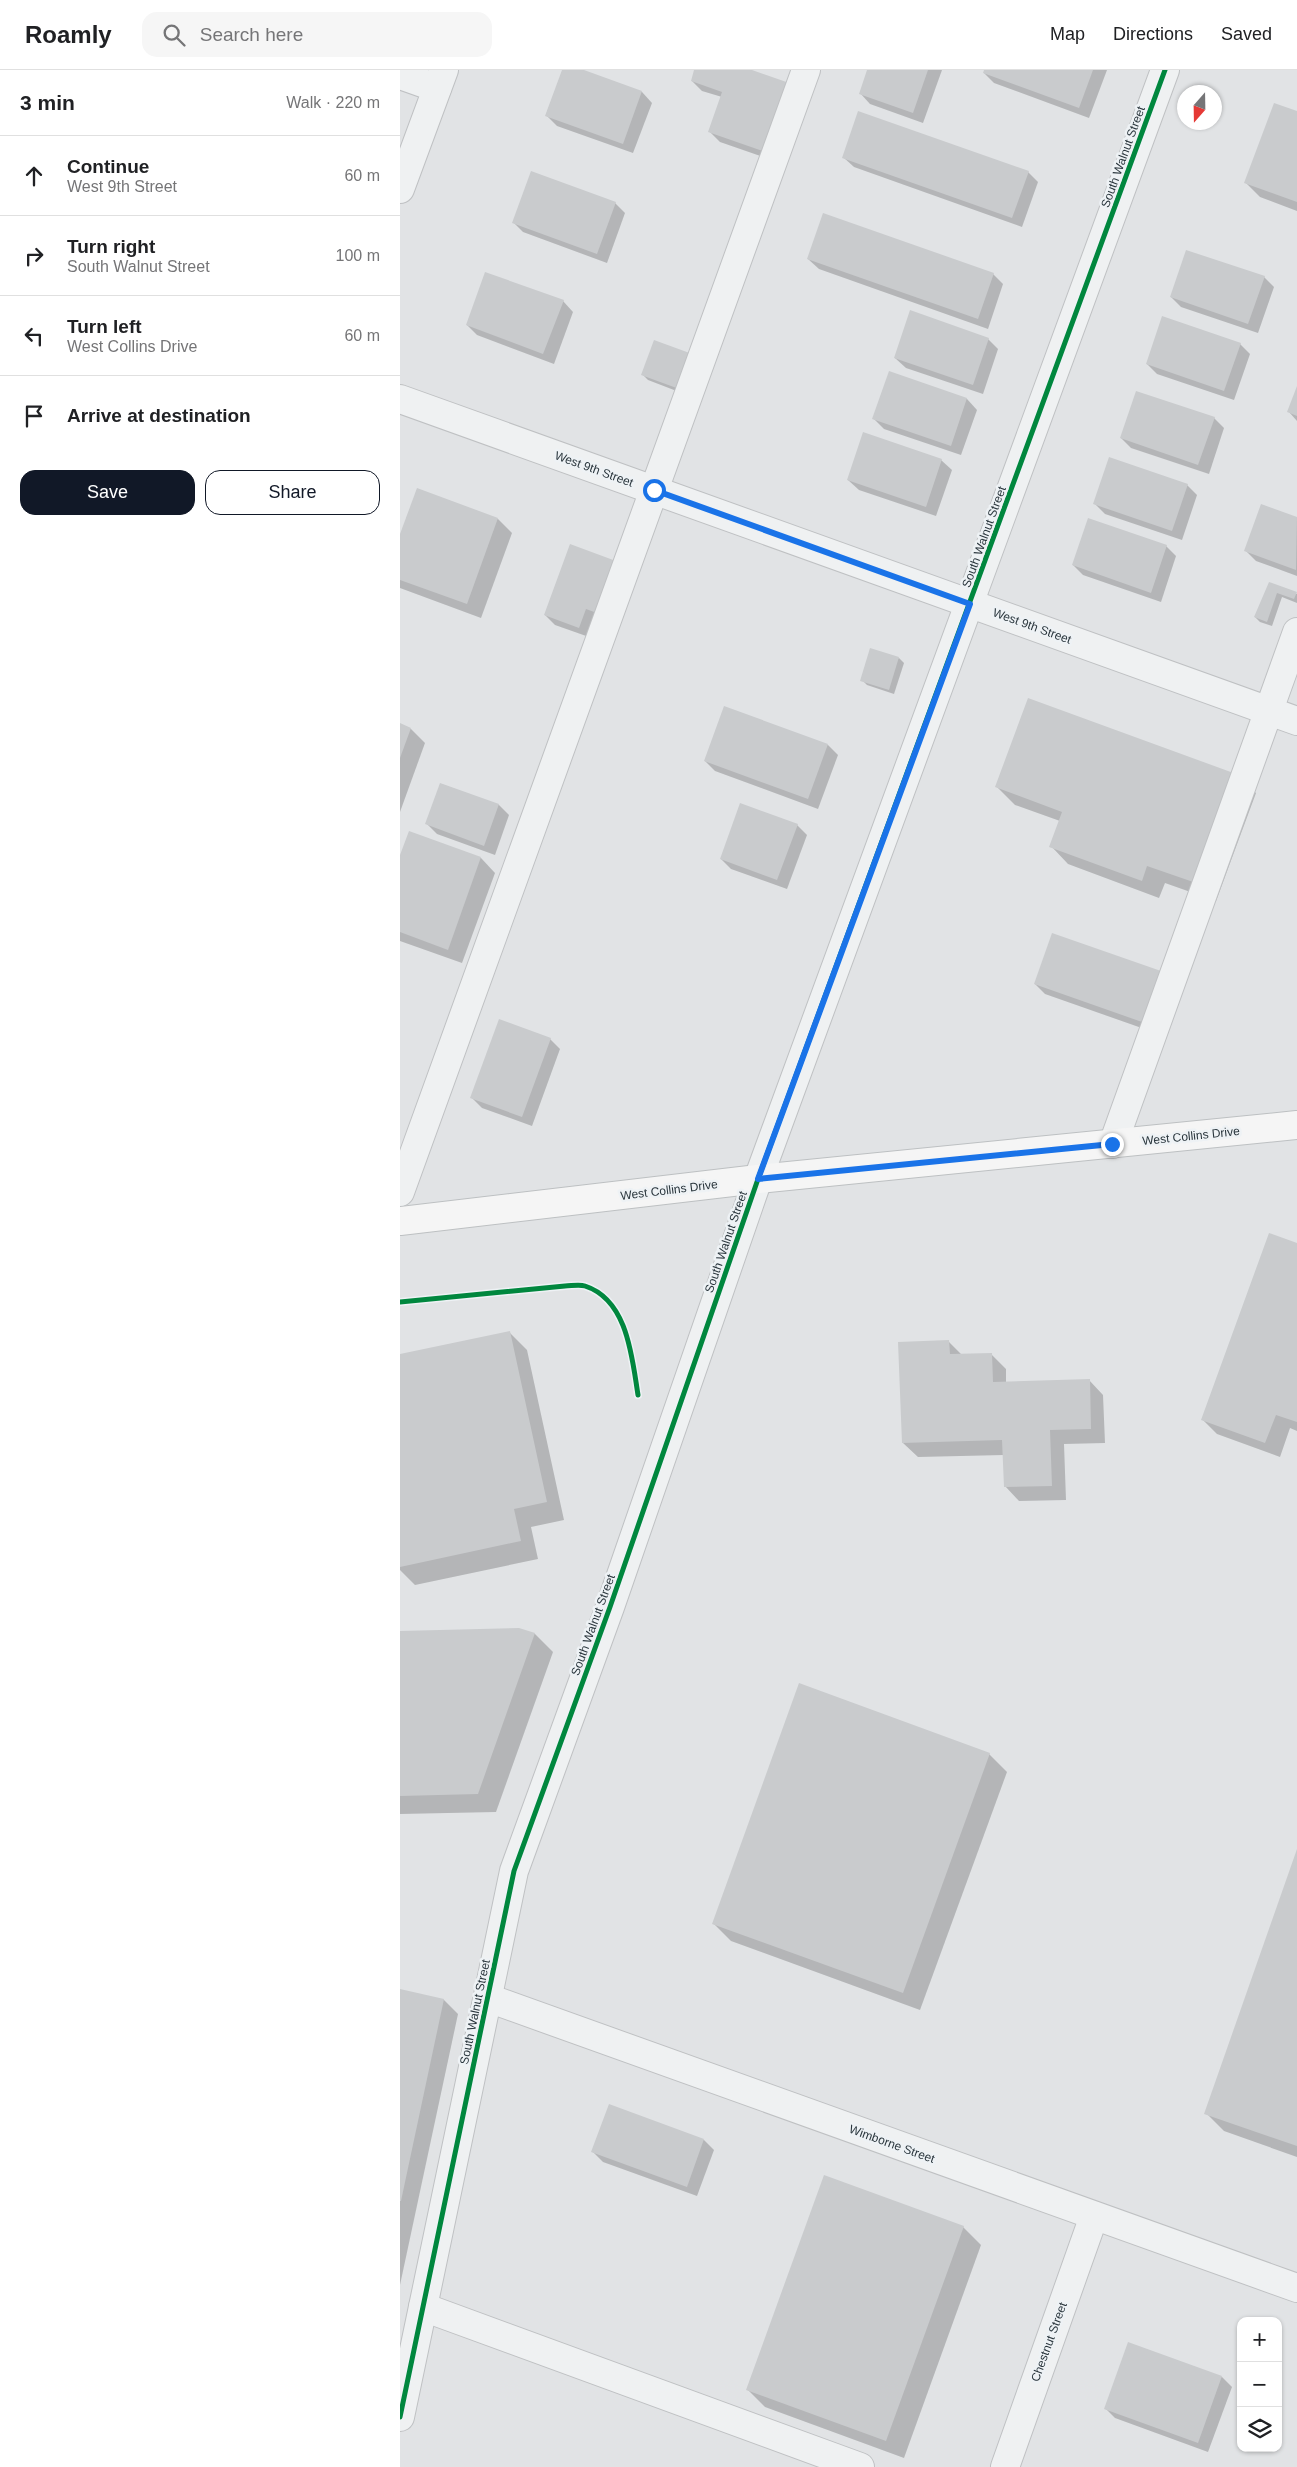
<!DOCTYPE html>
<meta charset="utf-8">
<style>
body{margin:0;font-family:Helvetica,sans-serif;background:#f6f6f6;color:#202124}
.controls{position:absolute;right:15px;bottom:15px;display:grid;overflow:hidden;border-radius:10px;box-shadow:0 1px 4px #0004}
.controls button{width:45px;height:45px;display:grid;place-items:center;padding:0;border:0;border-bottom:1px solid #e0e0e0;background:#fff;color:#202124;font:25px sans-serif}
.compass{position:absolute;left:777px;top:15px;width:45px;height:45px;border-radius:50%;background:#fff;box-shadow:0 1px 4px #0004;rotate:200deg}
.stop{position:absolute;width:15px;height:15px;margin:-11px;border:4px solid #1a73e8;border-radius:50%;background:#fff}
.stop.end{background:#1a73e8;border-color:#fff;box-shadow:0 1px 5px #0008}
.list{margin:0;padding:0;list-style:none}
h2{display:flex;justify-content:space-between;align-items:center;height:65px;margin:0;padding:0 20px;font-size:21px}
h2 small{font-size:16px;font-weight:400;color:#757577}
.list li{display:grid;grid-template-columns:32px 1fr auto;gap:15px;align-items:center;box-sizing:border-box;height:80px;padding:0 20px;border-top:1px solid #e0e0e0}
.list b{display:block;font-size:19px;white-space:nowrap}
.list p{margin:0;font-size:16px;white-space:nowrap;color:#757577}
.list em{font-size:16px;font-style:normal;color:#757577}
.actions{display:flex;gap:10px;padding:15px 20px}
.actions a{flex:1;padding:11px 0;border:1px solid #111827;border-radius:15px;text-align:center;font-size:18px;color:#111827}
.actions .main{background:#111827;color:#fff}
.icon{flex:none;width:28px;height:28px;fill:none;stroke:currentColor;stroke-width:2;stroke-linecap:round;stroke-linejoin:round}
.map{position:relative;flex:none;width:897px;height:2397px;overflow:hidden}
header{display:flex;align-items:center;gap:30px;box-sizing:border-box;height:70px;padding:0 25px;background:#fff;border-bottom:1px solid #e0e0e0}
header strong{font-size:24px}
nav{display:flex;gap:28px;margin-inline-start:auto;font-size:18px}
.search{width:350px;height:45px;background:#f6f6f6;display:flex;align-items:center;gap:12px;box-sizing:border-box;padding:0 18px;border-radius:15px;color:#757577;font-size:19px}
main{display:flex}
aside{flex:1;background:#fff}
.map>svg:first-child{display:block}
</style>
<header>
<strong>Roamly</strong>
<div class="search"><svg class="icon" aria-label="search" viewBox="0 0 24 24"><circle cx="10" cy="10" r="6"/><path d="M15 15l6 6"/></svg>Search here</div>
<nav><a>Map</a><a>Directions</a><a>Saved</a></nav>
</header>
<main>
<aside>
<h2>3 min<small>Walk · 220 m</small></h2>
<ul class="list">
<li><svg class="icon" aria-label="ahead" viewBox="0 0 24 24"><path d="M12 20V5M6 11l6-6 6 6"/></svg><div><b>Continue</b><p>West 9th Street</p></div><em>60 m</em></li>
<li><svg class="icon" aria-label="right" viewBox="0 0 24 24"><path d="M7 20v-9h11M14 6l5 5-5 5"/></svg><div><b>Turn right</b><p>South Walnut Street</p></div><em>100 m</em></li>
<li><svg class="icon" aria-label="left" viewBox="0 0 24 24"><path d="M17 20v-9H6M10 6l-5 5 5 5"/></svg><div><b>Turn left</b><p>West Collins Drive</p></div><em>60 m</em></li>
<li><svg class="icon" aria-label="arrive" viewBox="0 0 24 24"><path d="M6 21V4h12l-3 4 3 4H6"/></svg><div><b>Arrive at destination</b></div></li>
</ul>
<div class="actions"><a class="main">Save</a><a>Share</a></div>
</aside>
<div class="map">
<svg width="897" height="2397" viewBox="0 0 897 2397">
<rect width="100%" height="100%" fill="#e1e3e5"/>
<g fill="#0003">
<polygon points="163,0 180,0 242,22 252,33 233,83 157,56 146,45"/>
<polygon points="296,0 348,0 381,93 320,72 310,62 322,27 302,21 292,11"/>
<polygon points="469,0 542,0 523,53 470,34 460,23"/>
<polygon points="585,0 707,0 689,48 594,13 584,3"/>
<polygon points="897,43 897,141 860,127 846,113"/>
<polygon points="443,87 628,102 638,112 622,157 454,97"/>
<polygon points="215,133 225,143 207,193 123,162 113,152"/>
<polygon points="408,189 593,204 603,214 588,259 419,199"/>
<polygon points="864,207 874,217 858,263 781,237 771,227"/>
<polygon points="163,231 173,242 154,294 77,265 67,255"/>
<polygon points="588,269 598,279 583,324 506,298 495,288"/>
<polygon points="255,272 287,325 248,310 243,305"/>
<polygon points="840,274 850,284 834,330 757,304 747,294"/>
<polygon points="490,303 567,329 577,340 561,385 484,359 474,349"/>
<polygon points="897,319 897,351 889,342"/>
<polygon points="814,348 824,358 809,404 731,378 721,368"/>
<polygon points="541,390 552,400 536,446 459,420 448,410"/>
<polygon points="787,415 797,425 782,470 705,444 695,434"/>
<polygon points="862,435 897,448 897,506 856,491 846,481"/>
<polygon points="98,449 112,463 81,548 0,518 0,468"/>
<polygon points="766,476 776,486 761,532 683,505 673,495"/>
<polygon points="223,495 189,567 155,555 145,545"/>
<polygon points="870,513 897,524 897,533 882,527 872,556 860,552 855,547"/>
<polygon points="499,588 504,593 494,624 467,615 462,610"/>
<polygon points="0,655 11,659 25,673 0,742"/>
<polygon points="428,675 438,685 418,739 315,701 305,691"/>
<polygon points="838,706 856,723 816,831 765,813 759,828 668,794 651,776 660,751 615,735 597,717"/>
<polygon points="41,714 99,735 109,745 95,785 37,764 27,754"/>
<polygon points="397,755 407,765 387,819 331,799 321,789"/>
<polygon points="9,763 81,788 95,803 62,893 0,871 0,788"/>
<polygon points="760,902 753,962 645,924 635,914"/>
<polygon points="150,969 160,979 132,1056 82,1038 72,1028"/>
<polygon points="897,1174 897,1361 890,1358 880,1387 817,1364 803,1350"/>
<polygon points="109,1262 127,1280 164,1450 131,1457 138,1489 15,1515 0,1500 0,1286"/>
<polygon points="549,1272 562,1285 591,1284 606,1299 606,1313 689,1310 703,1325 705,1373 664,1374 666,1430 619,1431 605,1416 604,1385 518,1387 503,1373"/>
<polygon points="119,1559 135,1564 153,1582 96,1742 0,1744 0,1562"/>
<polygon points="589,1684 607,1702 520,1940 331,1871 313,1853"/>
<polygon points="897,1782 897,2087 824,2061 806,2043"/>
<polygon points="0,1920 44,1930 58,1944 0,2215"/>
<polygon points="304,2070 314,2080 297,2126 203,2092 193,2082"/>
<polygon points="563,2157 581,2175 504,2388 365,2337 347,2319"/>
<polygon points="822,2307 832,2317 808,2382 715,2348 705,2338"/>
</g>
<g fill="#c9cbcd">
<polygon points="162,0 184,0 242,21 223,74 145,46"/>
<polygon points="294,0 352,0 395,15 371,84 308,62 322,22 291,11"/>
<polygon points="467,0 528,0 513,43 459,24"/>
<polygon points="584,0 693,0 679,38 583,3"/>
<polygon points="874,33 897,41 897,132 844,113"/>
<polygon points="458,41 629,101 612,148 442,88"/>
<polygon points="131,101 216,132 197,184 112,153"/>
<polygon points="423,143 594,203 578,249 407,189"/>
<polygon points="786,180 865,206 848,254 770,227"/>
<polygon points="85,202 164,230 143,284 66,255"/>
<polygon points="510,240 589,268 573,315 494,288"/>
<polygon points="762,246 841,273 824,321 746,294"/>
<polygon points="254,270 295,285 282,320 241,305"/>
<polygon points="489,301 567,328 551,376 472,349"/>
<polygon points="897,316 897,346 887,342"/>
<polygon points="736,321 815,347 798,395 720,368"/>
<polygon points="463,362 542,389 526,437 447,410"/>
<polygon points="709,387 788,414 772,461 693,434"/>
<polygon points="17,418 98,448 67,534 0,510 0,464"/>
<polygon points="861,434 897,447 896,500 844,481"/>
<polygon points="688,448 767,475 751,523 672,495"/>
<polygon points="170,474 224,494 205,546 186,539 179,558 144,545"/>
<polygon points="869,512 897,522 894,529 877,523 867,552 854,547"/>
<polygon points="470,578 499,587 489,620 460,611"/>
<polygon points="628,628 839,705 799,814 747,796 742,811 649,777 662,742 595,717"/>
<polygon points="324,636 428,674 408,729 304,691"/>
<polygon points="0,653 11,658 0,688"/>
<polygon points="40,713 99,734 84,776 25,754"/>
<polygon points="340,733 398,754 377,810 320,789"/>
<polygon points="9,761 81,787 48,880 0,862 0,785"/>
<polygon points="652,863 761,901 742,952 634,914"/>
<polygon points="99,949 151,968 122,1047 70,1028"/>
<polygon points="869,1163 897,1173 897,1352 876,1345 865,1373 801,1350"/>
<polygon points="110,1261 147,1432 114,1439 121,1471 0,1497 0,1284"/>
<polygon points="549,1270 550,1284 592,1283 593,1312 690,1309 691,1359 650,1360 652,1416 604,1417 602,1370 502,1373 498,1272"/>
<polygon points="119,1558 135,1563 78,1724 0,1726 0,1561"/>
<polygon points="399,1613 590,1683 503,1923 312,1854"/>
<polygon points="897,1779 897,2076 804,2044"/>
<polygon points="0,1919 44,1929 1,2131 0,2131"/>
<polygon points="209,2034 304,2069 287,2117 191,2082"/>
<polygon points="424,2105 564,2156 486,2371 346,2320"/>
<polygon points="728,2272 822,2306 798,2373 704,2339"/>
</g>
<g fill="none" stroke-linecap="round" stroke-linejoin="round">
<defs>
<g id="minor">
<polyline points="0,5 37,18"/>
<polyline points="0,119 44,0"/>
<polyline points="0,329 897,651"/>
<polyline points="713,1074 897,562"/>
<polyline points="0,1122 406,0"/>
<polyline points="88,1928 897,2218"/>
<polyline points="23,2237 460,2397"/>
<polyline points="0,2347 114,1801 210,1537 358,1109 765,0"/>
<polyline points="605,2397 694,2146"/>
</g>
<polyline id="major" points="0,1151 358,1109 897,1055"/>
</defs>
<use href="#minor" stroke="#bfc1c3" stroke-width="30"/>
<use href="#major" stroke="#bdc0c2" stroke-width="30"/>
<use href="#minor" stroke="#eff1f2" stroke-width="28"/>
<use href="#major" stroke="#f5f5f5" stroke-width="28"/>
<defs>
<g id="cycleway">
<path d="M 0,1232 L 165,1216 C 171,1216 179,1214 185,1216 C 228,1230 232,1288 238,1325"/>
<polyline points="0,2347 114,1801 210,1537 358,1109 765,0"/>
</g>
</defs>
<use href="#cycleway" stroke="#eef2f5" stroke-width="8"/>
<use href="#cycleway" stroke="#00873e" stroke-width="5"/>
</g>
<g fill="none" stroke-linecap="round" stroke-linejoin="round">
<polyline stroke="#1a73e8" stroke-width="6" points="254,420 570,534 358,1109 712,1074"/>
</g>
<g text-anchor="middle" stroke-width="5" stroke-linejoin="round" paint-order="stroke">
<g font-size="12" fill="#29353c" stroke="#eef2f5">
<text transform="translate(723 87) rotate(-70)" y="4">South Walnut Street</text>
<text transform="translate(194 399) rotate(20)" y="4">West 9th Street</text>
<text transform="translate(584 467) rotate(-70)" y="4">South Walnut Street</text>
<text transform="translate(632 556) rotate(20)" y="4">West 9th Street</text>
<text transform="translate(791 1066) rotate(-6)" y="4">West Collins Drive</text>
<text transform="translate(269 1120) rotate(-7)" y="4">West Collins Drive</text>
<text transform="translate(326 1172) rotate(-71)" y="4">South Walnut Street</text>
<text transform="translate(193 1555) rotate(-70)" y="4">South Walnut Street</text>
<text transform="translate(75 1942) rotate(-78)" y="4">South Walnut Street</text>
<text transform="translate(492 2074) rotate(20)" y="4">Wimborne Street</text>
<text transform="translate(649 2272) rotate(-70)" y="4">Chestnut Street</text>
</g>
</g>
</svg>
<div class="controls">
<button>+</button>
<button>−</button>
<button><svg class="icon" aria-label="layers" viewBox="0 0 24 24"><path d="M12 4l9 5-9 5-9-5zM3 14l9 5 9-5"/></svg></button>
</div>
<svg class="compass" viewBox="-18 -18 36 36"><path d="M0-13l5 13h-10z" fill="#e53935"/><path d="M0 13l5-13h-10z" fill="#757577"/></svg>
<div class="stop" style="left:254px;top:420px"></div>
<div class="stop end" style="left:712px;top:1074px"></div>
</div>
</main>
